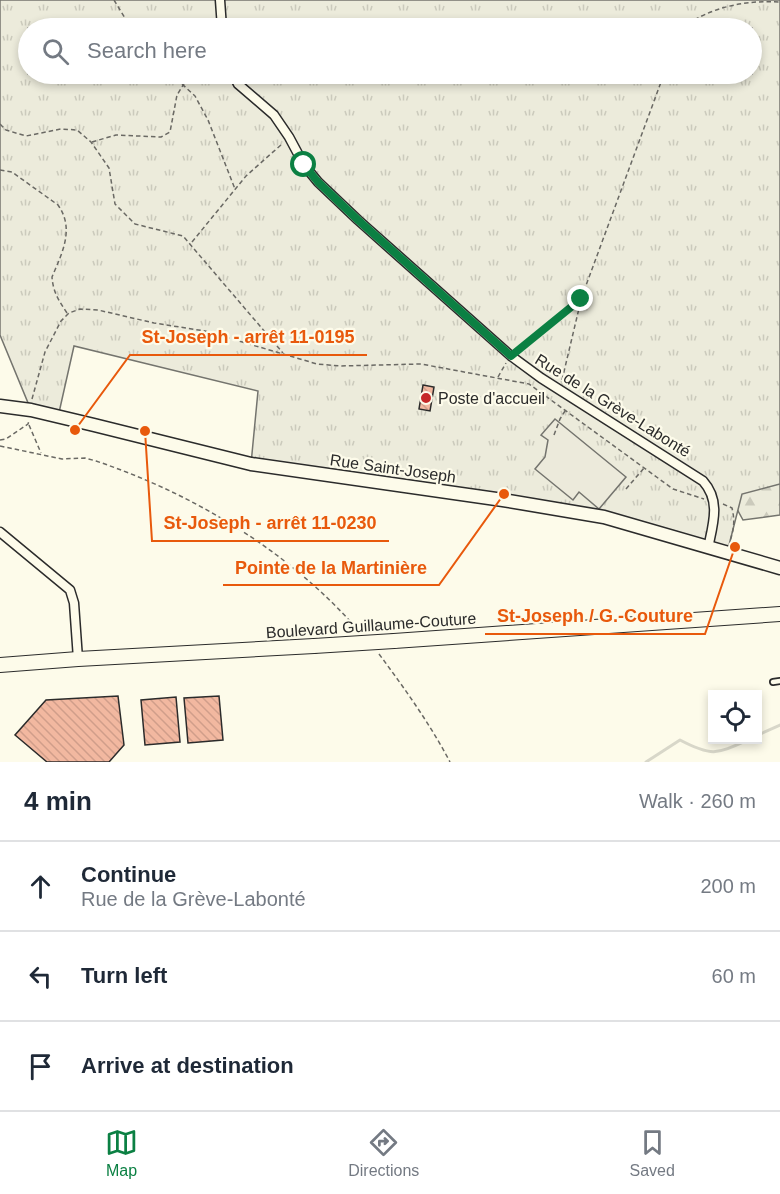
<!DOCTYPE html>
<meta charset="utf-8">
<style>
body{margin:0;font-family:Helvetica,sans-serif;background:#f2f2f3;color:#1f2937}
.controls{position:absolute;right:18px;bottom:18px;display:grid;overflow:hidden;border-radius:0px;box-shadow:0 3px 9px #0003}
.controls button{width:54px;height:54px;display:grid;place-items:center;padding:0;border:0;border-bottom:2px solid #e0e1e3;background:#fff;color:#1f2937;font:30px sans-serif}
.stop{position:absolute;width:18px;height:18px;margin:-14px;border:4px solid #0b8043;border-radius:50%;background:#fff}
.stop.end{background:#0b8043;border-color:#fff;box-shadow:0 2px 6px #0008}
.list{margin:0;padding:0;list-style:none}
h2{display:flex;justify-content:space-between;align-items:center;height:78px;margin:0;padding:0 24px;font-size:26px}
h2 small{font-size:20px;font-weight:400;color:#747a83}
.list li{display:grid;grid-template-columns:39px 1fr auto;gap:18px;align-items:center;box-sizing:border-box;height:90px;padding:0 24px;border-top:2px solid #e0e1e3}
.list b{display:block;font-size:22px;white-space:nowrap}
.list p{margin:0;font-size:20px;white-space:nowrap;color:#747a83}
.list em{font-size:20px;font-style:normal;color:#747a83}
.icon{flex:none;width:33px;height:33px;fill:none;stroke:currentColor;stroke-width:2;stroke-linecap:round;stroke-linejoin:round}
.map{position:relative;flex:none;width:780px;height:762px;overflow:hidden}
.search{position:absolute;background:#fff;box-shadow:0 3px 9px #0003;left:18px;right:18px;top:18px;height:66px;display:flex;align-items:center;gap:15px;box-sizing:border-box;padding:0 21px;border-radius:33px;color:#747a83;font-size:22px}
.sheet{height:348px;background:#fff}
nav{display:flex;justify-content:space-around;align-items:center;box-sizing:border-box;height:84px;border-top:2px solid #e0e1e3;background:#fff;font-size:16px;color:#747a83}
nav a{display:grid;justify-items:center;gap:3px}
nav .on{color:#0b8043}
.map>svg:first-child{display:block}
</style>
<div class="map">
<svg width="780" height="762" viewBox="0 0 780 762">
<defs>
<pattern id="forest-firs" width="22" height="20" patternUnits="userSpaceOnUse" patternTransform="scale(1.5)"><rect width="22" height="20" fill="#ecebdb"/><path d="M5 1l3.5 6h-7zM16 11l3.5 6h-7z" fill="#cbcabc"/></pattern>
<pattern id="park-tufts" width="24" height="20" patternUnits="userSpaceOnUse" patternTransform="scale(1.5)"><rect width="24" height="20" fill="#ecebdb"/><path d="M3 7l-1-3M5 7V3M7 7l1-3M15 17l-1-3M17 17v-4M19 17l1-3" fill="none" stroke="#cbcabc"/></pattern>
<pattern id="building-back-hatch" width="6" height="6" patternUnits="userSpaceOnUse" patternTransform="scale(1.5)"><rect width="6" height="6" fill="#f2b8a0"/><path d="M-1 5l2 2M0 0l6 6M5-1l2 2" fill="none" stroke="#d09e8a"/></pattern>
</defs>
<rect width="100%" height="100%" fill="#fdfbea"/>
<polygon fill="url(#forest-firs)" stroke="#74746e" stroke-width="1.5" points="780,447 780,515 743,520 726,489"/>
<path fill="url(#park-tufts)" stroke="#74746e" stroke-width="1.5" fill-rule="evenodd" d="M 0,0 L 780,0 L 780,484 L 742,494 L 727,553 L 604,517 L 251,464 L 258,391 L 74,346 L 58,417 L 31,410 L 0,335 ZM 28,28 L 752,28 L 752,74 L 28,74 Z"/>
<polygon fill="#eceadb" stroke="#74746e" stroke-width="1.5" points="555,419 626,477 599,509 579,492 573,500 535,469 545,457 548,440 541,435"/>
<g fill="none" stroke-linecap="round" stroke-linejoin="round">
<g stroke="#d8d7c9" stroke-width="3">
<polyline points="758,735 780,725"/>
<path d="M 646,762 L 680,740 C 712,757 717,754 748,740"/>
</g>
</g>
<g fill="url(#building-back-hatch)" stroke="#2b2b2b" stroke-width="1.5">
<polygon points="423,385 434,387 430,411 419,409"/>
<polygon points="118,696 124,745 109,762 47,762 15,735 46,700"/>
<polygon points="219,696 223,740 188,743 184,698"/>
<polygon points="176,697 180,742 145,745 141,700"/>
</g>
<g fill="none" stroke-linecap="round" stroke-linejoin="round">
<defs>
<polyline id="lane" points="773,682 780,681"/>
<g id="street">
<polyline points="220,0 222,28"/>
<path d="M 233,74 L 238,84 L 274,115 L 289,137 L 304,165 L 318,182 L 358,220 L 511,356 L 541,378 L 703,481 C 721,501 713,524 708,548"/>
<polyline points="0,532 70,590 74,603 78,659"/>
</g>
<polyline id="secondary" points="0,406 31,410 94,425 251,464 503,500 604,517 780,568"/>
<g id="primary">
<polyline points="394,641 780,614"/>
<polyline points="0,665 78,659 314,646"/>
</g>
</defs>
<use href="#lane" stroke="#2b2b2b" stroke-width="8"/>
<use href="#street" stroke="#2b2b2b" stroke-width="11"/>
<use href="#secondary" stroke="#2b2b2b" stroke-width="15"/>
<use href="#primary" stroke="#2b2b2b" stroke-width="16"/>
<g stroke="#6a6964" stroke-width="1.5" stroke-dasharray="4.5 3" stroke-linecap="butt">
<polyline points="114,0 131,28"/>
<path d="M 682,28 C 710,7 745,0 780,2"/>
<polyline points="171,74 195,96 208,120 235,189"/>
<polyline points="0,124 6,130 26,136 61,129 77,130 91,142 109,168 115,204 135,224 183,236 283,353"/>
<polyline points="92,142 116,135 161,137 170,132 177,95 190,74"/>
<path d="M 0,170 L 12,172 L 58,205 C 75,229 62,253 52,277 C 53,292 59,301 67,313"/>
<polyline points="192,242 246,176 282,144"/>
<polyline points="517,350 581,299 664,74"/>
<polyline points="498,377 506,363"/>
<polyline points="562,380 581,300"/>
<polyline points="32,399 45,352 61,321 69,313 80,309 98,310 154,323 205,331 317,364 340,366 421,364 529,384 673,489 704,499"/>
<polyline points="29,425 41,453"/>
<polyline points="554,435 560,419 565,411"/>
<polyline points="0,440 6,439 28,424 29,421"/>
<path d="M 0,446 L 62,459 L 85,458 L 96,461 C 194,494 290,552 358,630"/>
<polyline points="626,489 644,468"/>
<path d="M 723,504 L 732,508 C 735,521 734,529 730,541"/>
<path d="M 379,654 C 405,689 430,724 450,762"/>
</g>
<use href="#lane" stroke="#fdfbea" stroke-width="4.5"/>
<use href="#street" stroke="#fdfbea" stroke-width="8"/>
<use href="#secondary" stroke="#fdfbea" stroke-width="12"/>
<use href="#primary" stroke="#fdfbea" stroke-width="14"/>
<defs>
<polyline id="primary-bridge" points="314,646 394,641"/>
</defs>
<use href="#primary-bridge" stroke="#2b2b2b" stroke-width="16" stroke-linecap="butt"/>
<use href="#primary-bridge" stroke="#fdfbea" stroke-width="14"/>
</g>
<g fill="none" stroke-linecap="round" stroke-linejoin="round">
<polyline stroke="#0b8043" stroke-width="8" points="304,165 318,182 358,220 511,356 581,299"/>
</g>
<circle fill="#c62828" stroke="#fdfbea" stroke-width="2" cx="426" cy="398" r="6"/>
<g text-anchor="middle" stroke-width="4.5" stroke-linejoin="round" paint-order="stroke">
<g font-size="16" fill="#2b2b2b" stroke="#fdfbea" text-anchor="start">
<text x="438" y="404">Poste d'accueil</text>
</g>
<g font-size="16" fill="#2b2b2b" stroke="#fdfbea">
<text transform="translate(613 405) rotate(32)" y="6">Rue de la Grève-Labonté</text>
<text transform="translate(393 468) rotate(8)" y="6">Rue Saint-Joseph</text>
<text transform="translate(371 625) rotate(-4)" y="6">Boulevard Guillaume-Couture</text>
</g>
</g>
<path fill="none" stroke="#e8590c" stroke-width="2" d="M75 430L130 355H367M145 431L152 541H389M504 494L439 585H223M735 547L705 634H485"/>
<g fill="#e8590c" stroke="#fdfbea" stroke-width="2">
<circle cx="75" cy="430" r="6"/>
<circle cx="145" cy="431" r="6"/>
<circle cx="504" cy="494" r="6"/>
<circle cx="735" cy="547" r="6"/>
</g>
<g font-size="18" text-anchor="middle" font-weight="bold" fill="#e8590c" stroke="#fdfbea" stroke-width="4.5" stroke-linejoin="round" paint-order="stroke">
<text x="248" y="343">St-Joseph - arrêt 11-0195</text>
<text x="270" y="529">St-Joseph - arrêt 11-0230</text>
<text x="331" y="574">Pointe de la Martinière</text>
<text x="595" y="622">St-Joseph / G.-Couture</text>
</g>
</svg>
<div class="controls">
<button><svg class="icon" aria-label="locate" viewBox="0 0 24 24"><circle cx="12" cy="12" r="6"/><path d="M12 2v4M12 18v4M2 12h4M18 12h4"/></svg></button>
</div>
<div class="stop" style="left:304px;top:165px"></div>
<div class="stop end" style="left:581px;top:299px"></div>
<div class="search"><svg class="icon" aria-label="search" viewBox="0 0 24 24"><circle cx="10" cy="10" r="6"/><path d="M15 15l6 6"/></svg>Search here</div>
</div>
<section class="sheet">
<h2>4 min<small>Walk · 260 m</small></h2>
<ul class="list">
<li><svg class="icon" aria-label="ahead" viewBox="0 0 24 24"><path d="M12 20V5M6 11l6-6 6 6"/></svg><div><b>Continue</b><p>Rue de la Grève-Labonté</p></div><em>200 m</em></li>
<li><svg class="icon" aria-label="left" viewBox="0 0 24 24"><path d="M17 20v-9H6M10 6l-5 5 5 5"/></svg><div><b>Turn left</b></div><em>60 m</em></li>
<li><svg class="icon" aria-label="arrive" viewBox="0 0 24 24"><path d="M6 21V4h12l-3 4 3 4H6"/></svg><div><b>Arrive at destination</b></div></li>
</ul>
</section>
<nav>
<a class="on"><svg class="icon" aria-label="map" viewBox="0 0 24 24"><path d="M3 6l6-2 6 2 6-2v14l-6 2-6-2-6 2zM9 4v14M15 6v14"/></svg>Map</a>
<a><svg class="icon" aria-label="directions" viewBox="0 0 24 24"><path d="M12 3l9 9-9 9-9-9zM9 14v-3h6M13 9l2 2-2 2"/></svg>Directions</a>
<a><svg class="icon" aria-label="saved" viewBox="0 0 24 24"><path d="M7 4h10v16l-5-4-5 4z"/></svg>Saved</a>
</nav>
